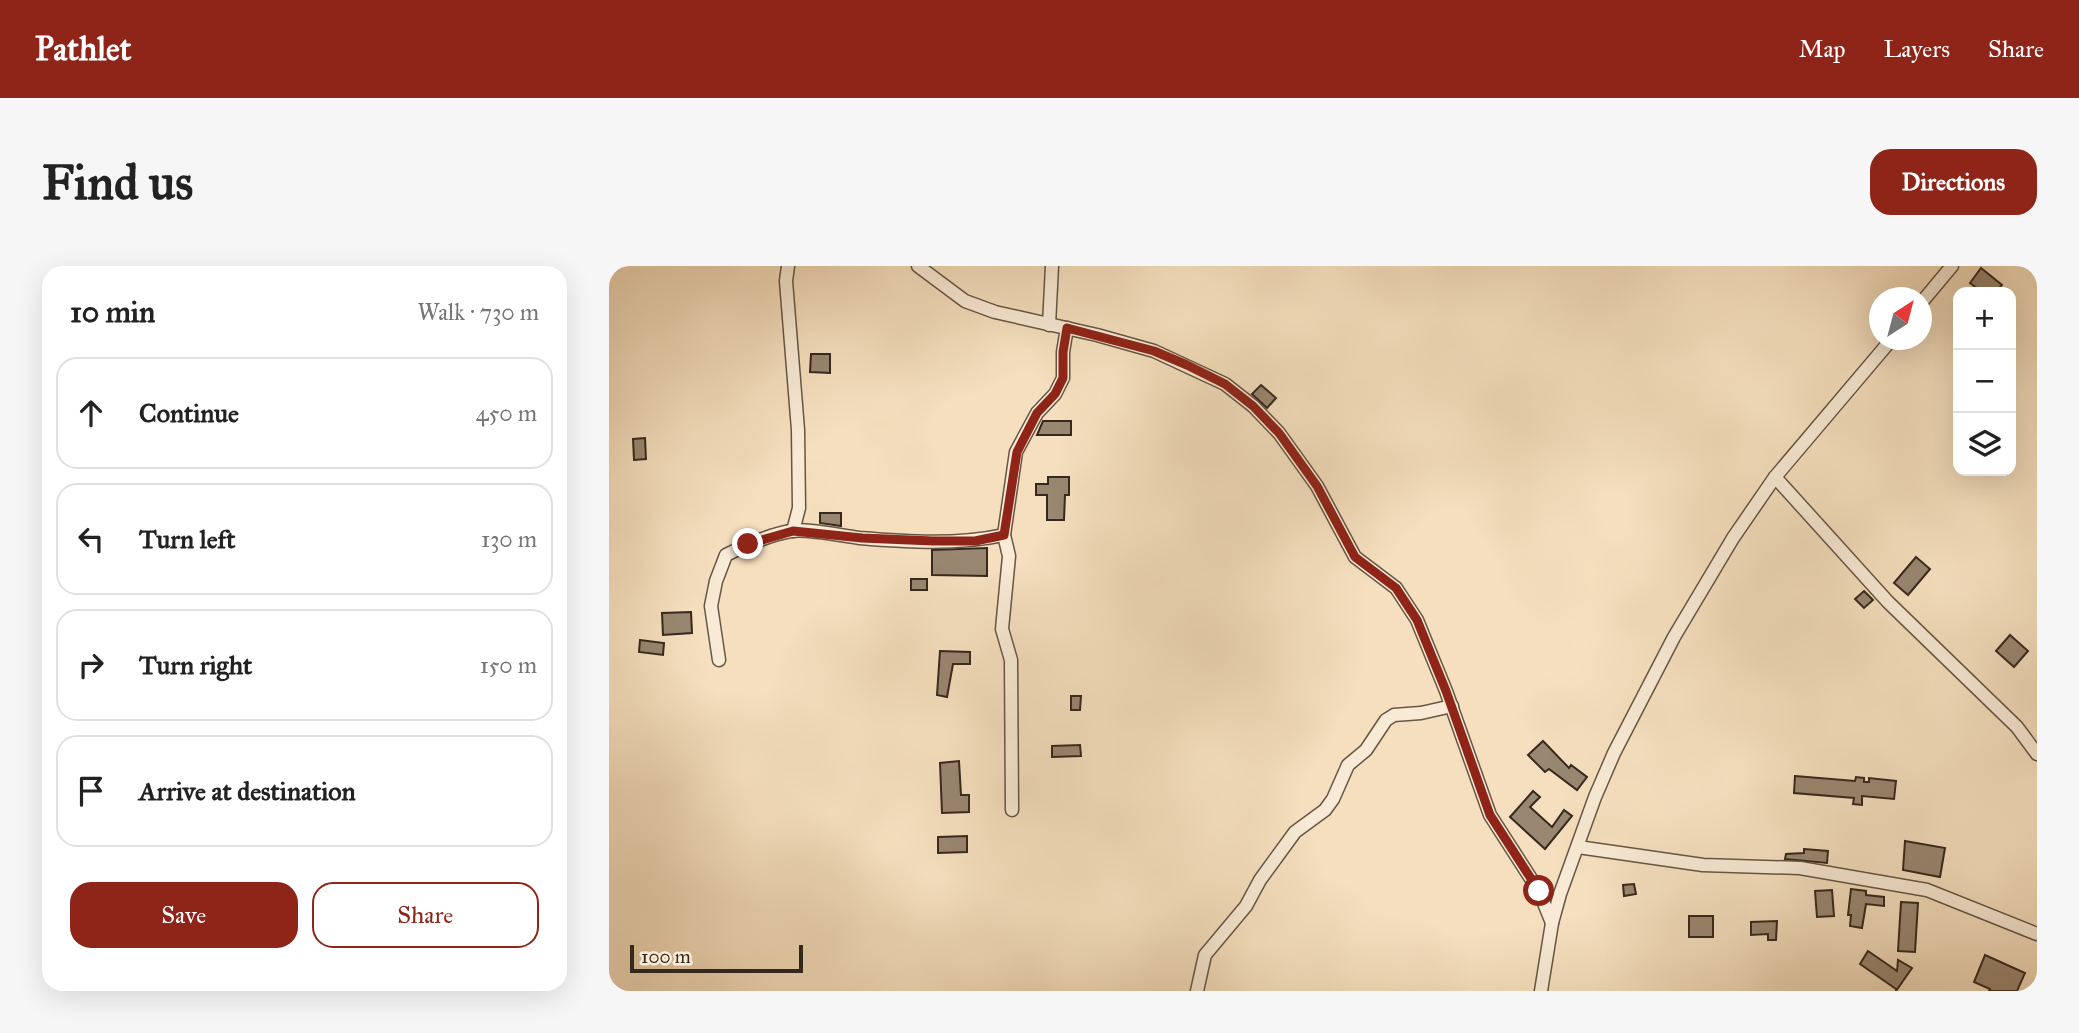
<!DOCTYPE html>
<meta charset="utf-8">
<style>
body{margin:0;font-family:"IM FELL Great Primer",serif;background:#f6f6f6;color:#222}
.controls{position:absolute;right:21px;top:21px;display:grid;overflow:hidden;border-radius:14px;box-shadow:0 7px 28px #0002}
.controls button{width:63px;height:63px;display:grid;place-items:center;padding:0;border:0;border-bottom:2px solid #e0e0e0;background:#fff;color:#222;font:35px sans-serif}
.compass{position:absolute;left:1260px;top:21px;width:63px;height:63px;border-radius:50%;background:#fff;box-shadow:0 7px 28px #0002;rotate:36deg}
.scale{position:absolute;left:21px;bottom:18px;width:173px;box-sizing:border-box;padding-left:7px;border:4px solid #35281d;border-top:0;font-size:19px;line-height:24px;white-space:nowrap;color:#35281d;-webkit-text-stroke:5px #f8ead5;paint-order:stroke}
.stop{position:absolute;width:21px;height:21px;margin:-16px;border:5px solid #8f2418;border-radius:50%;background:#fff}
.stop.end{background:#8f2418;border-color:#fff;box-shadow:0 2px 7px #0008}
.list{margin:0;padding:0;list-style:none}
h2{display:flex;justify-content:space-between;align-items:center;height:91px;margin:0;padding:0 28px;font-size:30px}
h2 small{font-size:23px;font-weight:400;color:#767676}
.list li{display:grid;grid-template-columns:46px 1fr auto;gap:21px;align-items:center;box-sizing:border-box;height:112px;margin:0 14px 14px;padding:0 14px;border:2px solid #e0e0e0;border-radius:21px}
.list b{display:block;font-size:26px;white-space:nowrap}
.list em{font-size:23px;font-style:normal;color:#767676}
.actions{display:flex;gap:14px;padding:21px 28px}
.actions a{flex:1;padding:16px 0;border:2px solid #8f2418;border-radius:21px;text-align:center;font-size:24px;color:#8f2418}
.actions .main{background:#8f2418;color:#fff}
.icon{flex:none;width:38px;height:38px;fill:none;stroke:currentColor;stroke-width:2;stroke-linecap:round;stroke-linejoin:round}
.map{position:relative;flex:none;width:1428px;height:725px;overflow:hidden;border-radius:21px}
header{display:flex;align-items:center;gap:42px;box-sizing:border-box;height:98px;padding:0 35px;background:#8f2418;color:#fff}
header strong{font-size:33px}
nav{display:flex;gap:38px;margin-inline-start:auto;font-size:24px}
.intro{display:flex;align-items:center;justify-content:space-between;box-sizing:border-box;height:168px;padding:0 42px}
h1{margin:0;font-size:49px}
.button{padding:18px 32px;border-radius:21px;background:#8f2418;color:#fff;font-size:24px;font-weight:700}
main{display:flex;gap:42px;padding:0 42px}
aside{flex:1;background:#fff;border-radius:21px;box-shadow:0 7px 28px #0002}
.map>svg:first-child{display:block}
</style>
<header>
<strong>Pathlet</strong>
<nav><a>Map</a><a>Layers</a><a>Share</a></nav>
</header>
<div class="intro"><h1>Find us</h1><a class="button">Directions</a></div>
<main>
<aside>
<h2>10 min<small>Walk · 730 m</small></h2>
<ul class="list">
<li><svg class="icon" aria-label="ahead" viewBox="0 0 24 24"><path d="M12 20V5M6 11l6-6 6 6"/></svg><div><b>Continue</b></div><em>450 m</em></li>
<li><svg class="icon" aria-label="left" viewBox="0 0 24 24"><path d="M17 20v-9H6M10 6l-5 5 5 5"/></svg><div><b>Turn left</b></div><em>130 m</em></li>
<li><svg class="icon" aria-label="right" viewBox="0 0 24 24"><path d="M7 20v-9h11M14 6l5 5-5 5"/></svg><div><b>Turn right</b></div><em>150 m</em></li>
<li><svg class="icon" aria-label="arrive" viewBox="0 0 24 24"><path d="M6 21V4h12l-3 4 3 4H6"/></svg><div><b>Arrive at destination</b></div></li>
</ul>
<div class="actions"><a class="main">Save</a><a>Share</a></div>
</aside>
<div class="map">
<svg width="1428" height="725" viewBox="0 0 1428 725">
<rect width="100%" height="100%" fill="#f5dfbe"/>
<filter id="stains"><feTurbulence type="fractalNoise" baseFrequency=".00286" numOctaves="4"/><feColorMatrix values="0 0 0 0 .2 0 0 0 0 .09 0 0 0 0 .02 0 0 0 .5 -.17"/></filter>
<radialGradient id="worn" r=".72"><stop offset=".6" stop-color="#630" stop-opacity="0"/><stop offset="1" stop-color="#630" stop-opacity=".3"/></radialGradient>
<g fill="#998771" stroke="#35281d" stroke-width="2">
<polygon points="1372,2 1393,19 1387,26 1373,26 1361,17"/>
<polygon points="202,88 221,88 221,107 201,106"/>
<polygon points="652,119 667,132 658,142 643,128"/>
<polygon points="434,155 462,155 462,169 428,169"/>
<polygon points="36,172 37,193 25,194 24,173"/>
<polygon points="439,211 460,211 460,229 456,229 455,254 438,254 438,229 427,229 427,218 439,218"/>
<polygon points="211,247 232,247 232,260 211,257"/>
<polygon points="378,282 378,310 323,309 323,284"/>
<polygon points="1307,291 1321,303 1299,329 1285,317"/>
<rect x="302" y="313" width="16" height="11"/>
<polygon points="1255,325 1264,334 1255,342 1246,333"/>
<polygon points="82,346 83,367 54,369 53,347"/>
<polygon points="1401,369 1419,385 1405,401 1387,385"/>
<polygon points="31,374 55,377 54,389 30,386"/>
<polygon points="331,385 361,386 361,398 344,398 338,431 328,429"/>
<polygon points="462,430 472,430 471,444 462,444"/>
<polygon points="934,475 960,502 962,499 978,511 968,524 940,503 936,506 919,489"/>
<polygon points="471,479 472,490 443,491 443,480"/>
<polygon points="350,495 352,529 360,529 360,546 333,547 331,497"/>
<polygon points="1186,510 1246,515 1247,511 1255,512 1255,516 1260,516 1260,512 1287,515 1285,533 1253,530 1253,539 1244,538 1245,532 1185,527"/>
<polygon points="924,525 931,531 921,541 943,561 955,544 963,550 936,583 901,551"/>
<polygon points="358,570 358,586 329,587 329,571"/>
<polygon points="1296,575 1336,582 1331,611 1294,604"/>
<polygon points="1195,583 1219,585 1218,597 1176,593 1177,588 1195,587"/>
<polygon points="1025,618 1027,628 1015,630 1014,619"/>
<polygon points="1242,623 1257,625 1257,629 1275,631 1275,640 1257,638 1253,662 1241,660 1242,649 1239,649"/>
<polygon points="1223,624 1225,650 1208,651 1206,625"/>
<polygon points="1292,636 1309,637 1306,686 1289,685"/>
<rect x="1080" y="650" width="24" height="21"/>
<polygon points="1168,655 1167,674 1159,674 1159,668 1142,669 1142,656"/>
<polygon points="1259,685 1288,705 1289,694 1303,702 1287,725 1287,723 1251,698"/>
<polygon points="1376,689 1416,707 1408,725 1380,725 1381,723 1365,716"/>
</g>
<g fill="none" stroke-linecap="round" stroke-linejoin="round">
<defs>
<g id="minor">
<polyline points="179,0 177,15 189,164 190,242 184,265"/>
<polyline points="309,0 356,35 386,46 488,69 545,85 616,118 644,140 670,167 708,220 746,291 787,322 808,354 837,425 881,549 930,625 943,657"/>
<polyline points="1312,37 1343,0"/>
<polyline points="440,59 443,0"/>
<polyline points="1166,211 1279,336 1408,461 1428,488"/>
<path d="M 110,394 L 102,340 L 107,315 L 117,289 C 137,279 159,269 182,265 C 198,262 233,270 251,272 C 299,276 348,279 395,269"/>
<polyline points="403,544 402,394 393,363 400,290 395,269 407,186 428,147 446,128 454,112 454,86 458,62"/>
<polyline points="969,581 1094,599 1191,602 1318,624 1428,668"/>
<polyline points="588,725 596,689 637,640 651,614 686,566 716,544 724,533 739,499 757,484 777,454 785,449 812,447 843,440"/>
<polyline points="932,725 943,657 951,628 986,531 1005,487 1065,371 1124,272 1166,211 1282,74"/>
</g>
</defs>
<use href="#minor" stroke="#655645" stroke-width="15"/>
<use href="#minor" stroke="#f8ead5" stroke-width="12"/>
</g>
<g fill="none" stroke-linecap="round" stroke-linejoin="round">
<polyline stroke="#8f2418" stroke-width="9" points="139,278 184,265 253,272 324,275 366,275 395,269 408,186 428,147 446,128 454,112 454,86 458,62 545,85 578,99 616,118 644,140 670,167 708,220 746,291 787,322 808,354 837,425 881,549 930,625"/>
</g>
<rect width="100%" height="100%" filter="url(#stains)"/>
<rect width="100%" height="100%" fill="url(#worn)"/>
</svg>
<div class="controls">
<button>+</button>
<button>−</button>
<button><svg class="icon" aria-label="layers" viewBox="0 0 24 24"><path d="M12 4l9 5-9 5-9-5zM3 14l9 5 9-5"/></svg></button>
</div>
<svg class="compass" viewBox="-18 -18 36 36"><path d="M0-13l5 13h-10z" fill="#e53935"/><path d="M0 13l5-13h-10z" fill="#767676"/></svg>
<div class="scale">100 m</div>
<div class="stop" style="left:930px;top:625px"></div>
<div class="stop end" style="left:139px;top:278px"></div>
</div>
</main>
